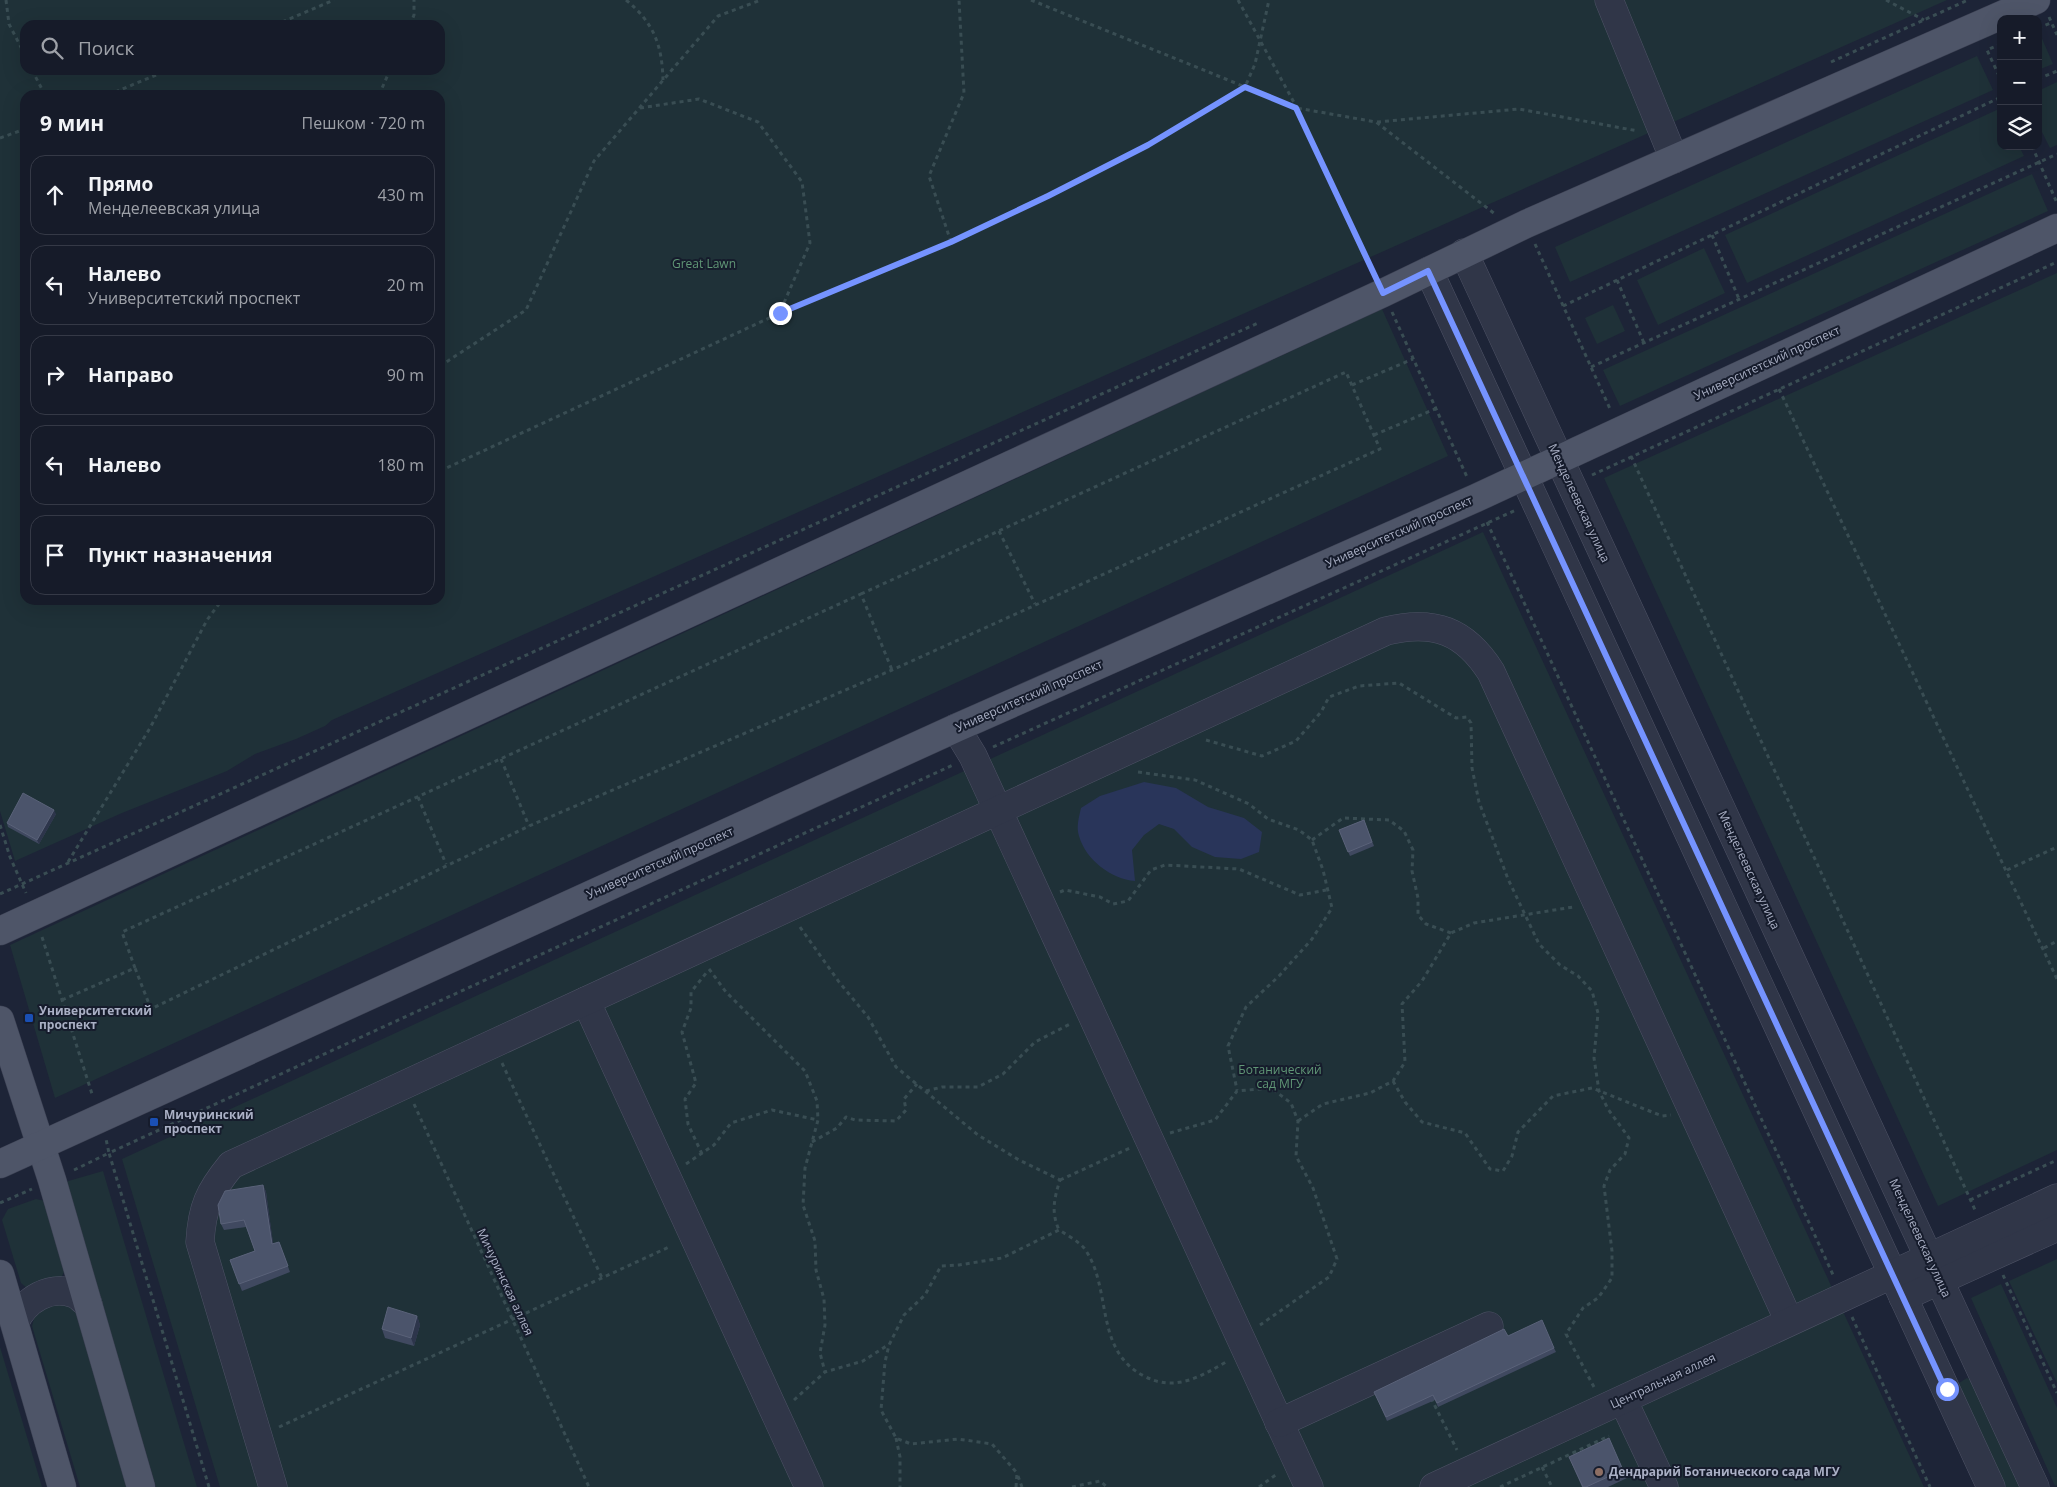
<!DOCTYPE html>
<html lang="ru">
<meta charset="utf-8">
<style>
body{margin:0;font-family:"Open Sans",sans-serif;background:#1f2431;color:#f1f3f6}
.controls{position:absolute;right:15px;top:15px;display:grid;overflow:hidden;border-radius:10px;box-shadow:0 5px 20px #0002}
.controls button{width:45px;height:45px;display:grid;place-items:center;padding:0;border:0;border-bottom:1px solid #353946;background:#161b29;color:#f1f3f6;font:25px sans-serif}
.stop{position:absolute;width:15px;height:15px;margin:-11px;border:4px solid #7593ff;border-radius:50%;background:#fff}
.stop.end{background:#7593ff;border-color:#fff;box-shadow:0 1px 5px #0008}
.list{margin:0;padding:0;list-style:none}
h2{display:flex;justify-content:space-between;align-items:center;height:65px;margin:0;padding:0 20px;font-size:21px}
h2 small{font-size:16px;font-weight:400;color:#9ea1a8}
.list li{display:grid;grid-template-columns:32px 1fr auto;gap:15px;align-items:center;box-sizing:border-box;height:80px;margin:0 10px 10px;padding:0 10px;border:1px solid #353946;border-radius:15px}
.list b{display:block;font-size:19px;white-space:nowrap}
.list p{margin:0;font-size:16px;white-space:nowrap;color:#9ea1a8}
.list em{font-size:16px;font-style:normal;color:#9ea1a8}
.icon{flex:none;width:28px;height:28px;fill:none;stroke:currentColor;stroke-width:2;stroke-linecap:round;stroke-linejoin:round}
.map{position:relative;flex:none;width:2057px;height:1487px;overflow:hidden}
.search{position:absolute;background:#161b29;box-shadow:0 5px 20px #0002;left:20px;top:20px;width:425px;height:55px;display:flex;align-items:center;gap:12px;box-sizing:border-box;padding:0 18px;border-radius:15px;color:#9ea1a8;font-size:19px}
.panel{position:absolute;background:#161b29;box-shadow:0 5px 20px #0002;left:20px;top:90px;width:425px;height:515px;border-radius:15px}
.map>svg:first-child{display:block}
</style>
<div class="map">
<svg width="2057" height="1487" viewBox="0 0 2057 1487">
<rect width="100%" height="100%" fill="#1d2437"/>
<g fill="#1f3138" fill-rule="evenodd">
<path d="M 0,0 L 1947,0 L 332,720 L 325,726 L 296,739 L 255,754 L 227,771 L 122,813 L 15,861 L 0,811 ZM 25,25 L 440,25 L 440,70 L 25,70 ZM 25,95 L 440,95 L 440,600 L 25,600 Z"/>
<polygon points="2038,34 2040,34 2053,64 2038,70"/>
<polygon points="1977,56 1993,90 1570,282 1555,247"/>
<polygon points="2057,82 2057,145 2050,148 2038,124 2038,91"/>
<polygon points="2001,108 2001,146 2019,146 2024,156 1747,283 1725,235"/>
<polygon points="2032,174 2048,211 1620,406 1603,370"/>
<polygon points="1704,248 1725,293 1658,325 1637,280"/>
<polygon points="2057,273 2057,1150 1938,1206 1604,478"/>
<polygon points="1613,305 1625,331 1597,344 1585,318"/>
<polygon points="1382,309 1448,456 55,1098 10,945"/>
<polygon points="1483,532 1924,1487 220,1487 122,1159"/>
<polygon points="103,1171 197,1487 156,1487 65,1182"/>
<polygon points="36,1199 45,1201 65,1270 60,1280 27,1288 21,1283 2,1220 8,1209"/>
<polygon points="2057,1259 2057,1383 2009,1281"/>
<polygon points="2001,1284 2057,1408 2057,1485 2055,1486 1971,1298"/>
<polygon points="55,1299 79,1311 128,1487 80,1487 32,1326 36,1312"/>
<polygon points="0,1347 42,1487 0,1487"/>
<polygon points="1967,1378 1975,1381 2025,1487 2006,1487 1959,1388 1959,1383"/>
</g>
<path fill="#29355a" d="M 1144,782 L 1176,788 L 1208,807 L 1244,818 L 1262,832 L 1259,852 L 1241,859 L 1215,857 L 1192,847 L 1174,829 L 1159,824 L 1144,835 L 1132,850 L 1135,881 C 1111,879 1086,860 1079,836 C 1076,827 1079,817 1081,808 L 1100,796 Z"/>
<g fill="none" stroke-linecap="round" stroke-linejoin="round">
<defs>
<g id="minor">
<polyline points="1609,0 1674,159"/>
<polyline points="1464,253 2035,1487"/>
<polyline points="1429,271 1991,1487"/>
<polyline points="956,728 973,756 1309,1487"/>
<polyline points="586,1001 809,1487"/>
<polyline points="1903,1297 2057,1227"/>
<path d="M 15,1322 C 25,1300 50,1284 75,1294 C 79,1296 84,1301 88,1304"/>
<polyline points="1623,1400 1664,1487"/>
<polyline points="1279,1423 1489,1326"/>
<path d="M 273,1487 L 200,1242 C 202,1207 209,1192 231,1165 L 1386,631 C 1434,619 1465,631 1491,672 L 1789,1321"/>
<polyline points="1434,1487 2057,1198"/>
</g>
<g id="major">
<polyline points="0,931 1383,293 1526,224 2036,0"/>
<polyline points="0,1020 52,1180 141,1487"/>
<polyline points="0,1164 956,728 1476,498 2057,228"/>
<polyline points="0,1274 62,1487"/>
</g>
</defs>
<use href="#minor" stroke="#4e5366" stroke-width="29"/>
<use href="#major" stroke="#3a3f51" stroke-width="29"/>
<g stroke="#394d53" stroke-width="3" stroke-dasharray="4 4" stroke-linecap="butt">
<polyline points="6,0 9,24 25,55"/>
<path d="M 626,0 C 654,23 662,45 663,80"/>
<polyline points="1031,0 1297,108 1376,122 1495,214"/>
<polyline points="1238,0 1297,108 1373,273"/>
<polyline points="1886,0 1924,20"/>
<polyline points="2049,17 2057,35"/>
<polyline points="275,25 334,0"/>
<polyline points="410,25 414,15 414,0"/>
<polyline points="2038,28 2051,23"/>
<polyline points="2001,44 1987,50 2001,80"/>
<polyline points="1831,62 1968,0"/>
<polyline points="32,70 45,95"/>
<polyline points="2038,79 2057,71"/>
<polyline points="108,95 168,70"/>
<polyline points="379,95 390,70"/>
<polyline points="640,108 699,99 758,122 802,182 810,243 780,312"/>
<polyline points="1377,122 1519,109 1638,131"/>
<polyline points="0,138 25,129"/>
<polyline points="2032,146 2057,203"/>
<polyline points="1712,235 1739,299"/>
<polyline points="951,242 929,176 964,93 959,0"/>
<polyline points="1535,244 1611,411"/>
<polyline points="1617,280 1644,343"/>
<polyline points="1563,306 2001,97"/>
<polyline points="1392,312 1467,477"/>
<polyline points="440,366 526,310 594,161 718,16 761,0"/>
<polyline points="1591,367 2057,154"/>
<polyline points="1352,385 1413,359"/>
<polyline points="1779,389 2057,979"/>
<polyline points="1374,435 1435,409"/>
<polyline points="1631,456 1976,1212"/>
<polyline points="440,471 780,313 951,242 1148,145 1245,87 1255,64 1269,0"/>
<polyline points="1592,475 2057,262"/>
<polyline points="1487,522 1834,1277"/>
<polyline points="999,531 1035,604"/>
<polyline points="1206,740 1262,756 1296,741 1321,712 1329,697 1359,686 1399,683 1456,718 1467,717 1471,723 1472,768 1479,802 1508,879 1539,944 1560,965 1578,976 1592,991 1598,1013 1594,1058 1599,1091 1608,1109 1629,1138 1625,1154 1610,1170 1604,1186 1612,1251 1612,1278 1598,1298 1583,1308 1566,1334 1595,1389"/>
<polyline points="993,747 1516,510"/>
<polyline points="501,759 529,826"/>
<polyline points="1138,772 1195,780 1249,804 1268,819 1299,830 1312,840 1323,870 1332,908 1312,939 1279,976 1246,1007 1228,1046 1237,1090"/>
<polyline points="418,797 446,864"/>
<polyline points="0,825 10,857 26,893"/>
<polyline points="1312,840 1343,818 1389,820 1404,831 1413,850 1412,871 1418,898 1418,915 1426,924 1451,933"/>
<polyline points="68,862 150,728 207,620 222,600"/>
<polyline points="2007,870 2057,847"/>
<polyline points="1060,892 1065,890 1100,897 1113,904 1128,901 1151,870 1165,865 1239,869 1300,895 1326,890"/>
<polyline points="0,894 1258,323"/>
<path d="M 800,927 L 839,982 L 868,1017 L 896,1067 L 978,1135 L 1019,1160 L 1060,1180 C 1054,1199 1051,1212 1059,1230"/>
<polyline points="42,937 93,1097"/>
<polyline points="2044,948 2057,941"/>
<polyline points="135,968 122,932 861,594 892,670"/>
<polyline points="709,969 726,992 805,1071 817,1101 818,1120 805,1168 803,1205 815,1241 816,1270 824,1299 825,1325 820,1353 825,1372"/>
<polyline points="62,1000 135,968 151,1009 529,826 892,670 1380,449 1346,372 861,594"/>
<polyline points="502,1063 602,1278"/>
<polyline points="1393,1081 1405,1102 1422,1122 1465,1133 1490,1169 1503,1171 1512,1156 1518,1132 1553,1096 1592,1088 1662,1116 1671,1115"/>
<polyline points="926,1091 942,1087 978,1087 1003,1074 1035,1042 1072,1023"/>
<polyline points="414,1104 589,1487"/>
<polyline points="1298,1121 1323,1104 1370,1093 1393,1081 1405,1062 1402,1004 1422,981 1451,933 1474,923 1573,907"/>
<polyline points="1170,1133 1215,1120 1237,1091 1271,1088 1291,1103 1298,1121 1296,1156 1313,1188 1337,1259 1329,1277 1260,1325"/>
<polyline points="812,1142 837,1128 846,1117 855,1120 896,1121 906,1110 904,1099 917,1084"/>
<polyline points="702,1154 688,1124 685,1099 696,1083 682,1032 691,1008 691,992 707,972"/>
<polyline points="686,1164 714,1145 731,1123 772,1110 818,1120"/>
<polyline points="74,1170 109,1153 106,1139"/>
<polyline points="1060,1180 1130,1148"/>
<polyline points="1970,1200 2057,1160"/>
<polyline points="0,1203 32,1189"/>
<polyline points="2003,1275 2057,1393"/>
<polyline points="1852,1317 1930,1487"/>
<polyline points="1431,1398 1457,1450"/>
<polyline points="794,1400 825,1372 863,1361 888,1345"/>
<polyline points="279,1427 669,1247"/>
<polyline points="896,1438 900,1457 900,1487"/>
<polyline points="1542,1467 1552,1487"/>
<polyline points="1018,1476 1022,1487"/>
<polyline points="209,1487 109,1153 953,765"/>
<path d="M 1016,1487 L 1017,1473 L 992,1444 L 958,1439 L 911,1444 L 896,1438 L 881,1410 L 885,1362 L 889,1345 L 904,1315 L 925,1295 L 941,1266 L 959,1265 L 1002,1258 L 1059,1230 C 1067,1235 1078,1241 1084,1248 C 1113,1287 1093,1350 1144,1376 C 1174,1392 1198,1378 1226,1362"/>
<polyline points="1072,1487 1100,1481 1107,1487"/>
<polyline points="1259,1487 1277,1474"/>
<polyline points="1500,1487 1609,1436"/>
</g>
<use href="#minor" stroke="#303648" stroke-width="28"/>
<use href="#major" stroke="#4e5568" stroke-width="28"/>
</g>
<g fill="#404960">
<polygon points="56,814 39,844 8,827 7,823"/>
<polygon points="1364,820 1374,846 1350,856 1339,830"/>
<polygon points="263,1185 266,1192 273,1244 279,1242 290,1272 242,1291 230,1260 255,1251 246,1227 224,1230 221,1224"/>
<polygon points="417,1316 420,1325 414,1346 385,1338 382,1329"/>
<polygon points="1508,1336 1554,1348 1556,1352 1438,1407 1435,1400 1387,1421 1376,1396"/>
<polygon points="1569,1457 1623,1470 1627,1478 1608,1487 1582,1487"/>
</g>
<g fill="#2d354b">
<polygon points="54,810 56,814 39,844 37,840"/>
<polygon points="263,1185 266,1192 274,1250 272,1244"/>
<polygon points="417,1316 420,1325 414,1346 411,1338"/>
</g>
<g fill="#4b546b" stroke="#5a6279">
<polygon points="23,793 54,810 37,840 7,823"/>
<polygon points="1364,820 1372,842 1348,852 1339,830"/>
<polygon points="263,1185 272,1244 279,1242 288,1266 239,1284 230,1260 255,1251 244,1220 221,1224 218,1205 225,1191"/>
<polygon points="388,1307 417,1316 411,1338 382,1329"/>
<polygon points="1542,1320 1554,1348 1437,1403 1433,1395 1386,1417 1374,1392 1504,1329 1508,1336"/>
<polygon points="1609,1438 1623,1470 1586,1487 1583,1487 1569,1457"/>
</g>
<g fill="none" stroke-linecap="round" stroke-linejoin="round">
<polyline stroke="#7593ff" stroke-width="6" points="780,313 951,242 1048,196 1148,145 1245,87 1296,108 1383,293 1428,271 1949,1397 1947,1389"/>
</g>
<g fill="#1a4fb4" stroke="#161c2c" stroke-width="2">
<rect x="24" y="1013" width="10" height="10" rx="2.5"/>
<rect x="149" y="1117" width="10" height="10" rx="2.5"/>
</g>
<circle fill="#8d6e63" stroke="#161c2c" stroke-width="2" cx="1599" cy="1472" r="5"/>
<g text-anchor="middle" stroke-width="4" stroke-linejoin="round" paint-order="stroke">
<g font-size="12" fill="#609776" stroke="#161c2c">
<text x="704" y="268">Great Lawn</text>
<text x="1280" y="1074">Ботанический<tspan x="1280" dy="14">сад МГУ</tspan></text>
</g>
<g font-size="12" fill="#aab0c5" stroke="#161c2c">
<text transform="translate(1767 363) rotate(-25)" y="4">Университетский проспект</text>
<text transform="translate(1579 503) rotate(65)" y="4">Менделеевская улица</text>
<text transform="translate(1399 532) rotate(-24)" y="4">Университетский проспект</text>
<text transform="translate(1029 696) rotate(-24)" y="4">Университетский проспект</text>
<text transform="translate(660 863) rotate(-24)" y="4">Университетский проспект</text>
<text transform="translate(1749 870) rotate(65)" y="4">Менделеевская улица</text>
<text transform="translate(1920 1238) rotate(65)" y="4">Менделеевская улица</text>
<text transform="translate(505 1282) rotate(65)" y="4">Мичуринская аллея</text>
<text transform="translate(1663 1381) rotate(-25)" y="4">Центральная аллея</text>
</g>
<g font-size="12" font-weight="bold" fill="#aab0c5" stroke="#161c2c" text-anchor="start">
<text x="39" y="1015">Университетский<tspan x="39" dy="14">проспект</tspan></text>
<text x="164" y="1119">Мичуринский<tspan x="164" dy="14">проспект</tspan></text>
<text x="1609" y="1476">Дендрарий Ботанического сада МГУ</text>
</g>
</g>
</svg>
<div class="controls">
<button>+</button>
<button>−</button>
<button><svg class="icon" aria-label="layers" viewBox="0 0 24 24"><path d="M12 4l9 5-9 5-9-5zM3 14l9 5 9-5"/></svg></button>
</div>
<div class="stop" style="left:1947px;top:1389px"></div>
<div class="stop end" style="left:780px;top:313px"></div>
<div class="search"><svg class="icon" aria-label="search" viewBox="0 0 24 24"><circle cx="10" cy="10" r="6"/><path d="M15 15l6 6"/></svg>Поиск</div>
<section class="panel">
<h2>9 мин<small>Пешком · 720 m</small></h2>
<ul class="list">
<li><svg class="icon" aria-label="ahead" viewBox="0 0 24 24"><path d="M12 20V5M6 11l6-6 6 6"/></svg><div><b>Прямо</b><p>Менделеевская улица</p></div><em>430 m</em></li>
<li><svg class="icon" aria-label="left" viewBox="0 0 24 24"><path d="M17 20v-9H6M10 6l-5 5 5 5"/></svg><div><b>Налево</b><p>Университетский проспект</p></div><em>20 m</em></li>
<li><svg class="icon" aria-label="right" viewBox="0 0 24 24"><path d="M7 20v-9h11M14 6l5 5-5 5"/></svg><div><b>Направо</b></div><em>90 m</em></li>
<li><svg class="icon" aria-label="left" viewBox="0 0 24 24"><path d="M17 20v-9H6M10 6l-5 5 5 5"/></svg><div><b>Налево</b></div><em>180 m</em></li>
<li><svg class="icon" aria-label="arrive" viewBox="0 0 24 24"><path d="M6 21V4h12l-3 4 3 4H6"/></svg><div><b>Пункт назначения</b></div></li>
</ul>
</section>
</div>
